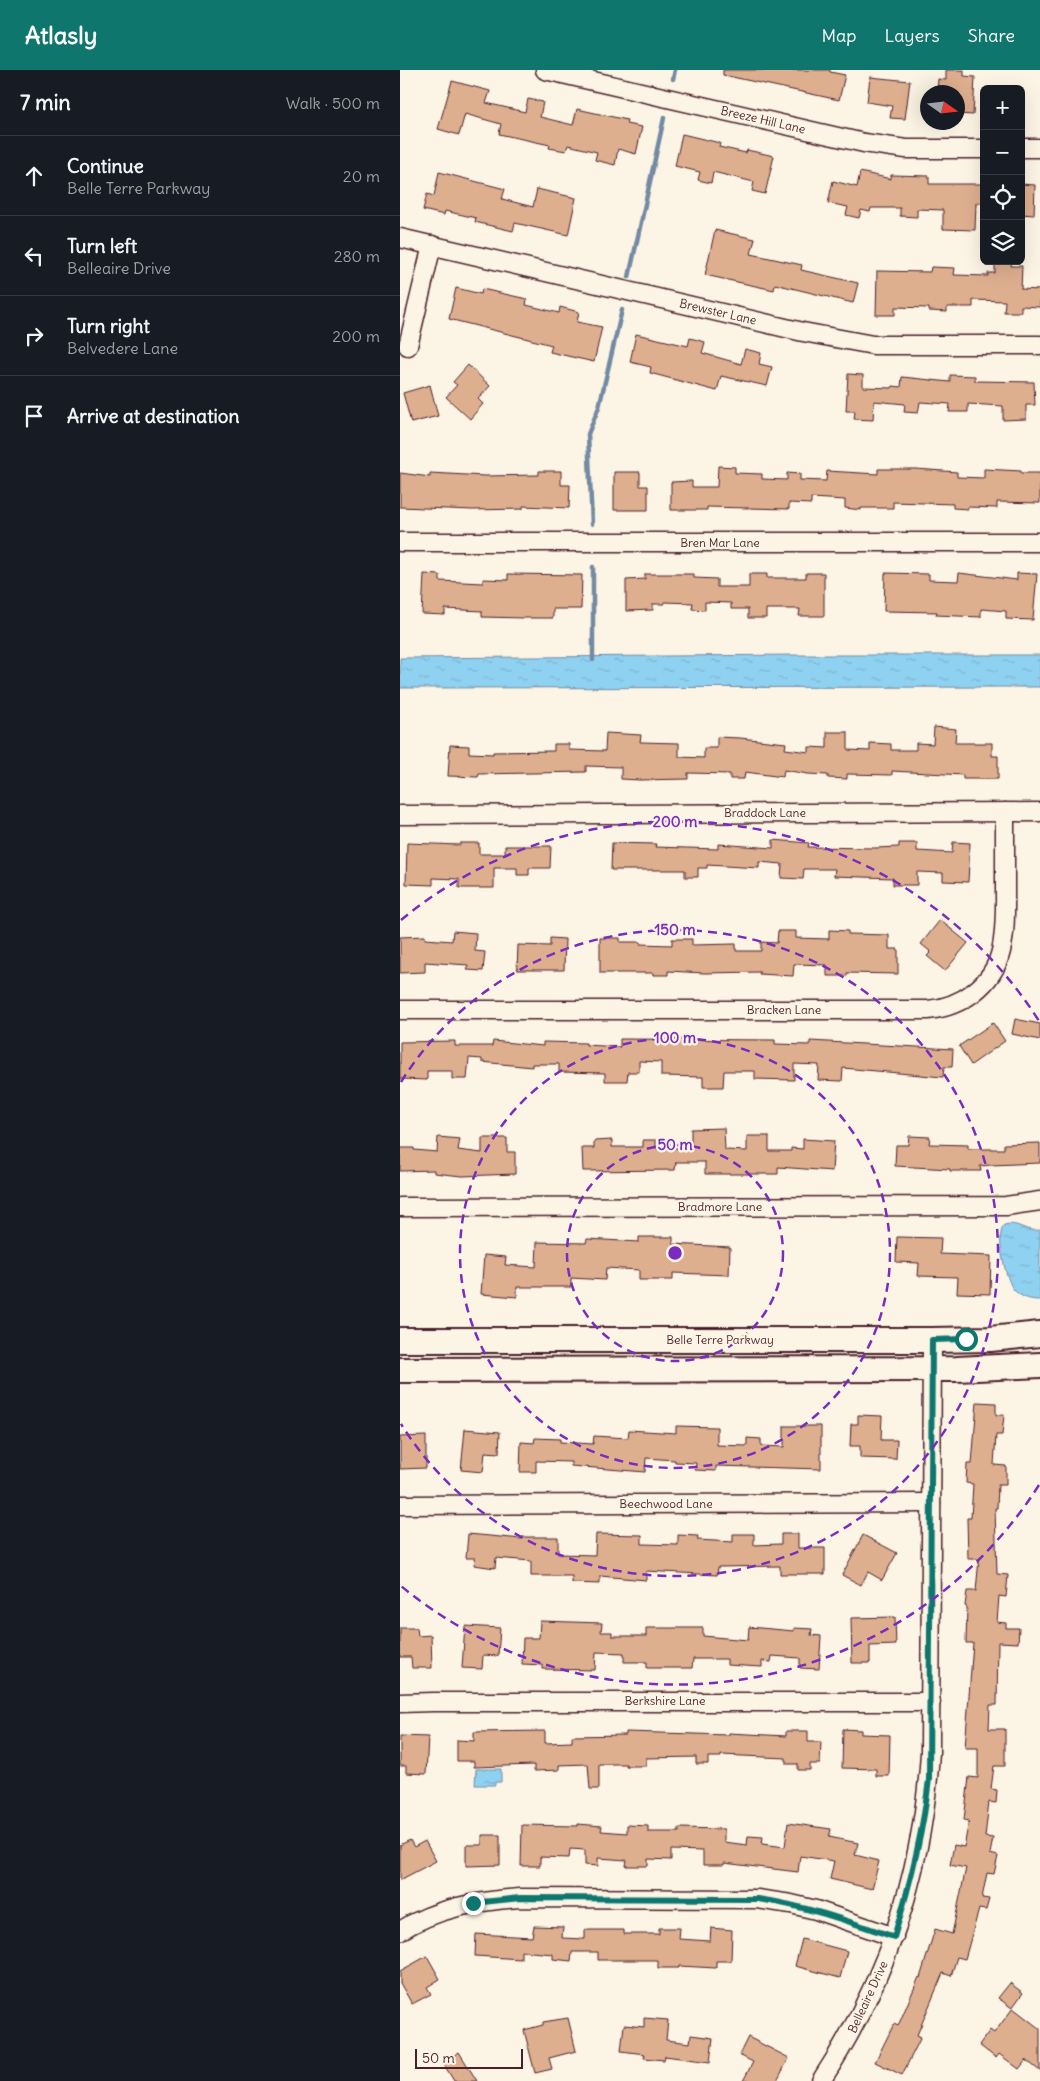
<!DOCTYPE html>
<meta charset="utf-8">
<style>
body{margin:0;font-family:Delius,sans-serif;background:#20242c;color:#f1f3f6}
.controls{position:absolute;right:15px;top:15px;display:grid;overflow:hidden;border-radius:8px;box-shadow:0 5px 20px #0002}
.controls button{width:45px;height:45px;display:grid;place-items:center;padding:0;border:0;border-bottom:1px solid #363941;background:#171b24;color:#f1f3f6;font:25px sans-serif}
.compass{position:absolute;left:520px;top:15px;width:45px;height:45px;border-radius:50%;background:#171b24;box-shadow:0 5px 20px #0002;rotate:104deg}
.scale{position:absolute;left:15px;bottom:12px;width:108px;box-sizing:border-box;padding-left:5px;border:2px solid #4a1f2b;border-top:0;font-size:14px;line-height:18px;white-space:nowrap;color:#4a1f2b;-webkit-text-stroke:4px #fcf5e5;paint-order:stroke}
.stop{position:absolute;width:15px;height:15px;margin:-11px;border:4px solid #0f766e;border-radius:50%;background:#fff}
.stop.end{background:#0f766e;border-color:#fff;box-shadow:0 1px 5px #0008}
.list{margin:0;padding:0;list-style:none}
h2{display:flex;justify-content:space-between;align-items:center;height:65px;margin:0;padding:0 20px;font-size:21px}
h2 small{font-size:16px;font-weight:400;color:#9ea1a6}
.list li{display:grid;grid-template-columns:32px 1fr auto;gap:15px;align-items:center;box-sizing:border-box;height:80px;padding:0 20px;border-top:1px solid #363941}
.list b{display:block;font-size:19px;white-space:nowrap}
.list p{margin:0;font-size:16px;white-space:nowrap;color:#9ea1a6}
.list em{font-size:16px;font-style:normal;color:#9ea1a6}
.icon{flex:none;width:28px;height:28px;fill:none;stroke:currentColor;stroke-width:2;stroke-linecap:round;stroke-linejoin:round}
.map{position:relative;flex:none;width:640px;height:2011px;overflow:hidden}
header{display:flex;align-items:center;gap:30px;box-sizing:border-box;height:70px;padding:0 25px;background:#0f766e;color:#fff}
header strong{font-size:24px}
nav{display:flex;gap:28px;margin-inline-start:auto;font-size:18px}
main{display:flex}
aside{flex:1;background:#171b24}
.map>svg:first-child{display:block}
</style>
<header>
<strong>Atlasly</strong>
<nav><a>Map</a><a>Layers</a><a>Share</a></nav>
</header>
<main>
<aside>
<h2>7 min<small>Walk · 500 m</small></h2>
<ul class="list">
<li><svg class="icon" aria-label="ahead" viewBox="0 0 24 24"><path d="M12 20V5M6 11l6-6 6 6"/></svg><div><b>Continue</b><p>Belle Terre Parkway</p></div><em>20 m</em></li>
<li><svg class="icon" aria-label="left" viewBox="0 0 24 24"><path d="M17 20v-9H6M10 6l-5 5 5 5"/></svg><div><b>Turn left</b><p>Belleaire Drive</p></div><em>280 m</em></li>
<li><svg class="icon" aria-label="right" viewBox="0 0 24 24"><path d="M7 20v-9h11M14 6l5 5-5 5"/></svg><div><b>Turn right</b><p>Belvedere Lane</p></div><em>200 m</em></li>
<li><svg class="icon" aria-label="arrive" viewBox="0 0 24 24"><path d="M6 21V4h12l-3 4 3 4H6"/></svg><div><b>Arrive at destination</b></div></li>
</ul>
</aside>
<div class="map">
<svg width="640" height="2011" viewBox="0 0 640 2011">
<defs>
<pattern id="water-ripples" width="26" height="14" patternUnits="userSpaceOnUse" patternTransform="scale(1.25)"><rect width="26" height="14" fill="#8fd1f1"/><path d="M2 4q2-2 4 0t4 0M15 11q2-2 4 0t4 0" fill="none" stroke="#7db3cf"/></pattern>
</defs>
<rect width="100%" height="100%" fill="#fcf5e5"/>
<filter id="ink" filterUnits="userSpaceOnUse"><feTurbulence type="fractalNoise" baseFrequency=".02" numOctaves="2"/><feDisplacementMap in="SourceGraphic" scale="10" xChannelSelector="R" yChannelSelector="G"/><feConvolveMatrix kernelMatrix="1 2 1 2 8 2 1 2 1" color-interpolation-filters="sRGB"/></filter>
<g filter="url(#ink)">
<g fill="url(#water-ripples)" stroke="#738aa2">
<polygon points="398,585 640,585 640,617 0,618 0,588"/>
<path d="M 610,1154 C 623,1155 626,1162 640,1160 L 640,1230 C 630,1230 622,1228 614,1220 C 606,1211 595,1165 604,1155 Z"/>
<polygon points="76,1699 101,1699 101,1712 95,1712 95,1715 75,1715"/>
</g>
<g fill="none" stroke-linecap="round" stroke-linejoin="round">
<g stroke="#738aa2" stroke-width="4.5">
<polyline points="273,9 275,0"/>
<polyline points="229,207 264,48"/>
<polyline points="192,454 188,364 199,337 222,240"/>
<polyline points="193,497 193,590"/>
</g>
</g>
<g fill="#deaf8f" stroke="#4a1f2b">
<polygon points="323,0 430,0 430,2 445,5 439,30 323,5"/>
<polygon points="546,0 564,0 564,6 575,7 573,45 558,44 558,22 537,22 538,9 546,10"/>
<polygon points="470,7 510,11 505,49 490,48 492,36 467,32"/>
<polygon points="52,11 90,21 86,33 125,42 128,29 143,32 140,47 173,55 177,39 227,50 226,54 242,57 236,84 218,79 215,95 195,90 197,82 168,75 166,81 149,78 150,75 99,64 101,54 65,44 59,65 38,59"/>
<polygon points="282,64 320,73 319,77 346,83 347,80 374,86 365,124 352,121 354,112 313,102 311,113 298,110 300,102 275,96"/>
<polygon points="39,102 105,119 102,129 133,137 137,119 176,128 168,165 115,153 113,161 75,152 76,148 45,141 44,145 23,140 27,124 34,126"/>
<polygon points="460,102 491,109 491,105 529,106 529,114 583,114 583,133 576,133 575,160 543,159 543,140 517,139 517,147 500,146 500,138 471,138 470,142 461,140 459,148 446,145 448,137 428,133 433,111 457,117"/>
<polygon points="621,114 635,115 634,145 621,144"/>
<polygon points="315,160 355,169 351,184 402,195 401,200 458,213 453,233 375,214 374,220 305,205"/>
<polygon points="595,191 612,191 611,196 622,196 621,219 640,220 640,237 621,236 621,242 604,242 605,231 573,230 573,237 547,237 547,242 529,241 529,238 495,237 495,245 476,245 477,201 530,202 531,197 555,198 554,205 588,206 588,203 595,203"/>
<polygon points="56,218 81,224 82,219 127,229 126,235 159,243 160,237 179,242 177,252 202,257 194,292 150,282 152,275 49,249"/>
<polygon points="236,264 288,276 290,268 305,272 302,283 341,294 345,279 361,283 359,294 372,297 367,316 321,306 317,321 250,303 251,297 230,292"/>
<polygon points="68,295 90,316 78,329 83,334 70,349 46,327 57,315 53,312"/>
<polygon points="448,304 463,305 463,317 492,318 493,316 501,317 502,307 550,312 550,305 575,306 575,311 634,312 635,335 626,335 626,349 603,350 603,336 568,334 568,342 549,342 550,334 520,332 518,343 504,342 505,334 474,331 473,350 454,349 455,341 446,341"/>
<polygon points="30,315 38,346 11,353 3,323"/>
<polygon points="318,396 335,397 335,403 362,404 362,409 387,410 387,403 400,404 400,410 426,411 427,401 478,404 478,399 516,399 557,402 557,407 584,408 584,399 621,401 621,403 640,403 640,433 597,432 597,438 568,437 568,439 553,438 553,434 493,432 493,438 461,438 461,440 445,438 445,430 411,428 411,434 389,433 389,439 307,437 307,440 271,440 271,412 292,411 292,417 317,417"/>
<polygon points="139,401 161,401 161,415 170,415 169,438 123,436 123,439 72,440 0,437 0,403 30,407 30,403 85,406 139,405"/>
<polygon points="214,402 240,402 240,416 248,416 248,440 214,440"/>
<polygon points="406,503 424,503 424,546 399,546 400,539 366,539 366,548 348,548 348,539 331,539 331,533 305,532 305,540 292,539 293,533 264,532 264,534 253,534 253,540 226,541 226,510 245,509 245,504 294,504 294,508 317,509 317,517 349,517 349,504 367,504 367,508 406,508"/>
<polygon points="485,503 529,504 529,510 558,511 559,503 617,510 617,503 637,504 633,550 606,549 606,541 581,539 581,547 536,545 537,542 484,541"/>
<polygon points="24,504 40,505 40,511 83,513 83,509 108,510 108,504 182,505 181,539 153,539 153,548 125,548 82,547 82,541 45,539 45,545 22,544"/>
<polygon points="534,657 556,659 555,673 592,673 592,686 598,686 598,709 563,709 563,705 492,701 492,705 447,704 447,709 428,708 428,705 408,704 384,700 383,707 345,702 344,709 330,709 330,704 288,703 288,709 239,710 221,709 221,697 186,696 186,702 79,704 78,707 48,706 50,675 69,676 69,683 93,684 93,682 154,681 154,674 169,674 169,680 205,681 206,663 241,665 240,672 279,673 279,687 304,688 304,678 317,678 317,667 340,668 386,673 385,679 409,682 409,677 427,678 427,662 448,662 448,680 470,681 470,673 491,674 491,680 516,680 516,673 533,674"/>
<polygon points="373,770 409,773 408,777 475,778 499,777 499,773 517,773 517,781 552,783 553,772 570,773 568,812 543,811 543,803 517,802 517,815 493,815 493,808 434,806 435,799 404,799 403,809 381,808 382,794 359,792 359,798 307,795 307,798 298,798 298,807 285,807 285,800 211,800 212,773 256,774 255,777 318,779 318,774 373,778"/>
<polygon points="7,773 60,775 60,773 79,773 79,784 105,784 105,776 151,776 150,798 129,798 129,805 117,805 117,798 94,798 94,818 59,818 59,809 33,808 33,815 6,814"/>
<polygon points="540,850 568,873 545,901 527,886 531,882 521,874"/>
<polygon points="429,860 448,861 448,864 489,865 489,879 498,879 498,904 447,903 447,906 427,906 427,895 394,894 393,906 359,904 360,902 304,903 268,901 268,905 253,905 253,903 200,903 200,868 220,868 220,872 240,872 240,874 272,875 272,869 292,869 292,875 336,874 336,881 361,881 361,872 377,873 378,861 396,861 396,868 429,869"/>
<polygon points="53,861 76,863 75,881 85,882 83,901 67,900 68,895 25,892 25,902 0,903 0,867 25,866 25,869 52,871"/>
<polygon points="150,868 165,869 164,900 117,900 118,875 150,876"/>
<polygon points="615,949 640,954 640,970 612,964"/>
<polygon points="593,953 605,971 571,995 559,976"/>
<polygon points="220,969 375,970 375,974 410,975 410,971 553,979 552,997 544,997 543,1007 443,998 442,1011 418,1010 419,995 394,994 394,1010 355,1009 355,1001 324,1001 323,1017 303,1017 303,1007 261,1006 261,992 239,991 239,1002 228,1002 227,1011 205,1011 205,1003 159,1002 159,994 132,994 132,997 82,992 82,989 69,988 67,1009 52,1009 52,1001 27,1001 27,1010 0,1009 0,972 55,971 55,976 92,976 93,971 143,976 143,972 186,973 186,975 220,977"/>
<polygon points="324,1058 325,1080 347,1081 347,1066 369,1066 369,1081 391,1081 391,1078 403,1079 403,1069 434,1071 432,1101 378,1097 378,1104 305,1104 305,1092 276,1092 275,1100 183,1101 182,1078 194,1078 194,1071 212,1070 212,1077 243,1077 243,1070 256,1070 256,1078 291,1078 291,1059"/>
<polygon points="509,1066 530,1067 529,1074 568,1075 568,1079 604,1079 604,1074 640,1073 640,1093 591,1095 580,1096 581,1101 550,1101 550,1099 495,1096 496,1075 508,1075"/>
<polygon points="38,1067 60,1069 58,1080 82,1083 82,1068 107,1068 107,1082 115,1082 115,1104 62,1106 34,1103 34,1100 0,1101 0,1078 14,1078 14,1080 37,1082"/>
<polygon points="239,1167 273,1167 273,1174 330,1177 329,1205 273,1203 273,1210 239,1210 239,1200 206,1198 205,1210 171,1208 171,1217 117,1217 117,1227 81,1224 84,1185 106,1187 105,1195 136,1197 137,1172 186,1173 187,1169 239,1172"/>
<polygon points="497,1167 541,1168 540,1184 591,1186 590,1224 557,1223 558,1207 518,1206 519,1193 496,1192"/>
<polygon points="577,1332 596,1333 596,1345 604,1345 602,1365 596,1365 594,1395 606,1396 606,1415 598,1415 597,1438 595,1438 597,1504 608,1505 606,1527 599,1526 597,1552 606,1553 606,1558 619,1558 618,1573 598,1572 597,1635 590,1635 589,1659 605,1659 605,1696 594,1696 591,1719 597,1720 596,1733 589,1732 585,1767 593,1768 590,1784 598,1786 594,1804 587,1803 582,1828 589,1829 586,1840 579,1839 565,1889 557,1887 551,1906 543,1903 517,1965 521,1967 502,2005 475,1992 494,1954 498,1956 519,1907 520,1908 535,1859 552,1864 566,1798 550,1795 554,1775 564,1777 569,1751 564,1750 569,1707 578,1708 578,1678 565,1678 573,1573 566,1573 567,1537 565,1536 567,1521 576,1521 579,1489 568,1489 567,1448 571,1448 573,1414 566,1413 567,1394 572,1394"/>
<polygon points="458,1345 482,1346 481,1370 497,1370 496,1389 460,1388 460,1376 450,1376 451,1354 458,1354"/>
<polygon points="276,1356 317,1357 317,1375 347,1376 347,1368 361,1369 361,1376 384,1377 384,1356 421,1356 421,1399 316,1396 316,1401 295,1400 296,1393 275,1392 275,1390 246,1388 245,1402 171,1396 171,1392 136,1391 136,1402 120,1402 121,1372 134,1373 135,1368 160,1369 160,1372 193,1374 194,1366 228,1368 229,1360 276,1363"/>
<polygon points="65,1359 100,1362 99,1383 85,1382 83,1402 61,1400"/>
<polygon points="26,1366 26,1398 0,1399 0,1367"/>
<polygon points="68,1464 122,1469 122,1467 158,1467 158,1484 195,1485 196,1464 242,1465 242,1474 278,1475 278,1465 298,1466 297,1470 333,1472 333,1464 354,1464 354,1475 381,1474 381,1464 398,1464 398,1478 425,1478 425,1504 380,1504 380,1496 318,1497 317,1505 246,1501 246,1510 200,1506 200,1514 172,1513 172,1506 131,1506 131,1491 96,1488 95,1498 74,1495 75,1488 66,1488"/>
<polygon points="463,1465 497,1483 482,1510 468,1502 461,1515 442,1505"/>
<polygon points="495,1547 496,1575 470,1576 470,1593 452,1593 451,1548"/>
<polygon points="140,1551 202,1553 201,1562 212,1562 212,1566 246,1566 246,1558 303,1558 303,1566 348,1570 349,1557 394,1561 394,1558 412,1559 411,1565 421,1566 419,1599 400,1598 400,1588 372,1586 371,1592 362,1591 362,1597 327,1595 327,1589 293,1589 292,1598 247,1598 247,1592 224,1592 224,1583 196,1582 195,1600 143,1599 143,1595 122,1594 123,1568 139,1568"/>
<polygon points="65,1556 100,1558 98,1586 83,1585 82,1599 62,1598"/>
<polygon points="0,1558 17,1558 18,1566 31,1565 32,1598 12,1598 11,1587 0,1587"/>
<polygon points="443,1659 461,1660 461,1664 490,1665 489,1706 476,1706 476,1699 442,1698"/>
<polygon points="145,1661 145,1673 172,1672 172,1666 226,1665 226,1662 329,1665 329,1663 386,1666 386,1661 408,1661 408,1672 421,1672 420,1694 410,1694 410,1700 398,1700 398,1694 386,1694 386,1688 321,1685 321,1687 308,1687 308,1694 296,1694 296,1687 246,1688 246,1696 226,1696 226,1694 199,1694 199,1719 190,1719 188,1694 159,1695 159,1700 134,1701 134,1695 74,1697 74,1691 57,1691 57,1670 74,1671 74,1662"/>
<polygon points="0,1666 28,1667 26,1704 6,1703 6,1696 0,1696"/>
<polygon points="388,1753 431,1759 429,1767 458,1773 455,1785 479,1791 472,1819 430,1809 434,1791 400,1786 398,1802 324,1793 324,1795 303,1795 303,1781 271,1780 271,1790 248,1789 248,1796 226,1796 227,1790 198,1788 198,1796 185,1795 185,1780 170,1779 169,1788 140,1787 140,1796 121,1796 122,1755 178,1756 178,1754 202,1756 201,1761 227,1763 227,1755 248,1756 248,1762 279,1762 279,1758 324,1759 324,1772 347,1775 348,1766 363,1767 362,1774 385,1777"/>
<polygon points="82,1765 100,1765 100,1795 66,1796 66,1775 82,1775"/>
<polygon points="10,1770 14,1777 25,1771 36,1791 0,1810 0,1775"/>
<polygon points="134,1856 163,1857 162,1868 185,1869 185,1860 224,1860 224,1864 259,1864 259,1858 280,1858 279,1869 310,1871 311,1858 332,1860 331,1891 316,1891 316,1898 279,1896 279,1898 258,1898 258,1890 198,1890 198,1882 172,1882 171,1891 153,1889 153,1884 121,1881 121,1889 75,1886 76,1864 132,1867"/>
<polygon points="402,1869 447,1881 440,1908 395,1896"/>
<polygon points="27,1886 40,1909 27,1917 31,1924 12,1934 0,1913 0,1901"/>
<polygon points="610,1913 623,1923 612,1938 598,1928"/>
<polygon points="613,1938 640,1959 640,2001 626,1990 619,1999 599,1984 596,1988 579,1975 590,1960 594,1963"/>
<polygon points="168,1948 176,1981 149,1988 152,1999 135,2003 124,1960 143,1955 143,1952"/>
<polygon points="244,1948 268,1950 266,1970 290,1973 291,1965 313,1968 310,1992 265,1986 264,1990 244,1988 245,1984 221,1981 224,1955 244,1957"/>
<polygon points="348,1967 389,1988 377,2011 343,2011 353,1992 339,1985"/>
<polygon points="59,1982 77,2011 54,2011 43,1993"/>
</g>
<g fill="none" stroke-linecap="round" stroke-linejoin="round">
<defs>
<g id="minor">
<polyline points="145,0 464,73 506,79 584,79"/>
<polyline points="621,78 640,78"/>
<polyline points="0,168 403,262 473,275 640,275"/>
<polyline points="8,276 32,175"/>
<polyline points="0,472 640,472"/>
<polyline points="0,745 640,742"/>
<path d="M 0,940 L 528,940 C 561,937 593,915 601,881 C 606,860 605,837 605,816 C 605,791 605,767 605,742"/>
<polyline points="0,1137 606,1136 640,1131"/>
<polyline points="0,1435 531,1433"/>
<polyline points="0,1633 33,1632 531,1632"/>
<path d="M 0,1861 C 36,1838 78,1831 120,1828 L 357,1829 L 391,1834 L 416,1840 L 494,1867"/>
<path d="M 421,2011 C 487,1910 523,1803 530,1682 L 532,1270"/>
</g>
<g id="secondary">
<polyline points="0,1270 532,1270 590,1269 640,1264"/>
<polyline points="0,1300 557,1299 640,1295"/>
</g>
</defs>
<use href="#minor" stroke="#4a1f2b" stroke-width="21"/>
<use href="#secondary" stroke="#4a1f2b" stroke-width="28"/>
<use href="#minor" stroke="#fcf5e5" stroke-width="18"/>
<use href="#secondary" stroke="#fcf5e5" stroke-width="24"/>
</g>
</g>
<g fill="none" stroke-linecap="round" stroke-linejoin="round" filter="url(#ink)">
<path stroke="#0f766e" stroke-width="6" d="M 73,1833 L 120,1828 L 358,1829 C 406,1836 448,1851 494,1867 C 510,1815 523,1763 529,1709 L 532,1270 L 566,1269"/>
</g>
<g fill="none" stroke="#7b2cbf" stroke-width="2.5" stroke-dasharray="9 6">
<circle cx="275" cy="1183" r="108"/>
<circle cx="275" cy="1183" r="215"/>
<path d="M1 1012A323 323 0 1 1 1 1354"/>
<path d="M639 1415A431 431 0 0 1 1 1516M1 850A431 431 0 0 1 639 951"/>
</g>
<g text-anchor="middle" stroke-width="4.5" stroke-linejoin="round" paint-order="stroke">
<g font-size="12" fill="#4a1f2b" stroke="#fcf5e5">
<text transform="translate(363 50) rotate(13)" y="4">Breeze Hill Lane</text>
<text transform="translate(318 242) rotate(13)" y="4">Brewster Lane</text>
<text x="320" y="477">Bren Mar Lane</text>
<text x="365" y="747">Braddock Lane</text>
<text x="384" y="944">Bracken Lane</text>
<text x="320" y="1141">Bradmore Lane</text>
<text x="320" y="1274">Belle Terre Parkway</text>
<text x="266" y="1438">Beechwood Lane</text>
<text x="265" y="1635">Berkshire Lane</text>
<text transform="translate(468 1927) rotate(-65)" y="4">Belleaire Drive</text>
</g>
</g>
<circle cx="275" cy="1183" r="8" fill="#7b2cbf" stroke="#fcf5e5" stroke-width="2.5"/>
<g font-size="15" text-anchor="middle" font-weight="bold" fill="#7b2cbf" stroke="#fcf5e5" stroke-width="4.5" stroke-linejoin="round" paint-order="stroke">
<text x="275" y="757">200 m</text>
<text x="275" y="865">150 m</text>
<text x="275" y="973">100 m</text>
<text x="275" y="1080">50 m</text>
</g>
</svg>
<div class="controls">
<button>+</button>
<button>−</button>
<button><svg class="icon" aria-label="locate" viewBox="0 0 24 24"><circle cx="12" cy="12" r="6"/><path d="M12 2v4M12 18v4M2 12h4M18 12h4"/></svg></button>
<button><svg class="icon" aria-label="layers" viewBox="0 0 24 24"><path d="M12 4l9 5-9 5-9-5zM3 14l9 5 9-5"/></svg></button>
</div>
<svg class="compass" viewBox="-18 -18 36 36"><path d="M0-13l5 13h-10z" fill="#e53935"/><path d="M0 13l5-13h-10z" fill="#9ea1a6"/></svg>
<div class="scale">50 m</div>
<div class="stop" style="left:566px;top:1269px"></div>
<div class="stop end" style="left:73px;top:1833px"></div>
</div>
</main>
